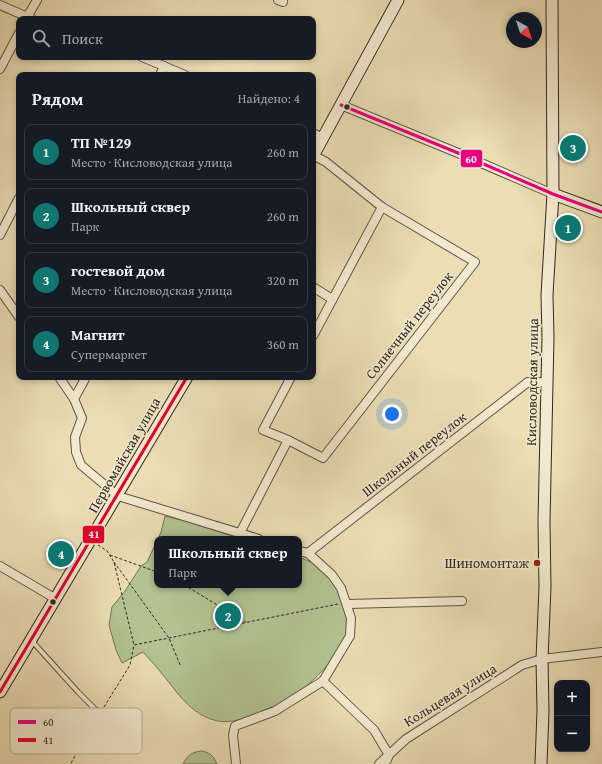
<!DOCTYPE html>
<html lang="ru">
<meta charset="utf-8">
<style>
body{margin:0;font-family:"Gentium Book Plus",serif;background:#242831;color:#f1f3f6}
.controls{position:absolute;right:12px;bottom:12px;display:grid;overflow:hidden;border-radius:8px;box-shadow:0 2px 6px #0003}
.controls button{width:36px;height:36px;display:grid;place-items:center;padding:0;border:0;border-bottom:1px solid #363941;background:#171b24;color:#f1f3f6;font:20px sans-serif}
.compass{position:absolute;left:506px;top:12px;width:36px;height:36px;border-radius:50%;background:#171b24;box-shadow:0 2px 6px #0003;rotate:141deg}
.you{position:absolute;left:392px;top:414px;width:14px;height:14px;margin:-10px;border:3px solid #fff;border-radius:50%;background:#1a73e8;box-shadow:0 0 0 6px #1a73e833}
.badge{display:grid;place-items:center;width:26px;height:26px;border-radius:50%;background:#0f766e;color:#fff;font-size:13px;font-weight:700}
.pin{position:absolute;translate:-50% -50%;border:2px solid #fff;box-shadow:0 1px 4px #0006}
.popup{position:absolute;left:154px;top:536px;width:148px;height:52px;box-sizing:border-box;display:grid;place-content:center;border-radius:8px;background:#171b24;filter:drop-shadow(0 1px 3px #0005);font-size:13px;white-space:nowrap;color:#9ea1a6}
.popup b{font-size:15px;color:#f1f3f6}
.popup::after{content:'';position:absolute;left:50%;top:100%;margin-left:-8px;border:8px solid transparent;border-top-color:#171b24}
.list{margin:0;padding:0;list-style:none}
h2{display:flex;justify-content:space-between;align-items:center;height:52px;margin:0;padding:0 16px;font-size:17px}
h2 small{font-size:13px;font-weight:400;color:#9ea1a6}
.list li{display:grid;grid-template-columns:26px 1fr auto;gap:12px;align-items:center;box-sizing:border-box;height:56px;margin:0 8px 8px;padding:0 8px;border:1px solid #363941;border-radius:8px}
.list b{display:block;font-size:15px;white-space:nowrap}
.list p{margin:0;font-size:13px;white-space:nowrap;color:#9ea1a6}
.list em{font-size:13px;font-style:normal;color:#9ea1a6}
.icon{flex:none;width:22px;height:22px;fill:none;stroke:currentColor;stroke-width:2;stroke-linecap:round;stroke-linejoin:round}
.map{position:relative;flex:none;width:602px;height:764px;overflow:hidden}
.search{position:absolute;background:#171b24;box-shadow:0 2px 6px #0003;left:16px;top:16px;width:300px;height:44px;display:flex;align-items:center;gap:10px;box-sizing:border-box;padding:0 14px;border-radius:8px;color:#9ea1a6;font-size:15px}
.panel{position:absolute;background:#171b24;box-shadow:0 2px 6px #0003;left:16px;top:72px;width:300px;height:308px;border-radius:8px}
.map>svg:first-child{display:block}
</style>
<div class="map">
<svg width="602" height="764" viewBox="0 0 602 764">
<rect width="100%" height="100%" fill="#ebddb4"/>
<filter id="stains"><feTurbulence type="fractalNoise" baseFrequency=".005" numOctaves="4"/><feColorMatrix values="0 0 0 0 .2 0 0 0 0 .09 0 0 0 0 .02 0 0 0 .5 -.17"/></filter>
<radialGradient id="worn" r=".72"><stop offset=".6" stop-color="#630" stop-opacity="0"/><stop offset="1" stop-color="#630" stop-opacity=".3"/></radialGradient>
<g fill="#b2c291" stroke="#727459">
<polygon points="165,516 188,522 242,539 158,539 161,532"/>
<path d="M 157,541 L 157,585 L 299,585 L 299,557 C 306,560 315,563 321,568 C 338,582 351,614 347,636 C 343,654 304,690 289,700 C 284,704 277,705 272,707 C 254,714 233,726 214,720 C 191,714 177,692 163,675 C 157,667 150,660 143,652 L 122,663 L 116,650 L 109,625 L 112,607 L 125,591 L 141,566 L 147,562 Z"/>
<path d="M 201,751 C 209,752 214,756 217,764 L 183,764 C 187,756 192,752 201,751 Z"/>
</g>
<g fill="none" stroke-linecap="round" stroke-linejoin="round">
<defs>
<polyline id="lane" points="32,641 78,692 95,709 119,722"/>
<g id="street">
<polyline points="278,0 283,2"/>
<polyline points="0,5 32,19"/>
<polyline points="26,19 37,0"/>
<polyline points="142,57 185,75"/>
<polyline points="0,69 19,33"/>
<polyline points="160,75 164,66"/>
<polyline points="341,105 458,153 553,194"/>
<polyline points="313,133 323,138"/>
<polyline points="0,235 19,198"/>
<polyline points="313,287 332,299"/>
<polyline points="0,290 19,317"/>
<polyline points="313,336 382,207"/>
<polyline points="59,377 74,399 82,418 75,437 76,452 81,465 118,496 259,539"/>
<polyline points="74,399 86,377"/>
<polyline points="288,440 263,430 291,377"/>
<polyline points="240,533 288,440 323,458 475,262 382,207 326,162 313,155"/>
<polyline points="299,551 308,553 528,382 548,382"/>
<polyline points="308,553 332,575 341,588 351,618 350,636 323,681"/>
<polyline points="0,566 56,599"/>
<polyline points="347,604 462,601"/>
<polyline points="236,764 233,735 235,726 275,711 323,681 374,730 389,755 387,760"/>
<polyline points="379,764 406,739 522,665 542,659 602,652"/>
</g>
<g id="secondary">
<polyline points="313,156 398,0"/>
<polyline points="553,194 602,212"/>
<polyline points="0,692 187,377"/>
<polyline points="541,764 543,711 542,659 545,587 544,522 548,337 547,295 553,194 552,0"/>
</g>
</defs>
<use href="#lane" stroke="#605446" stroke-width="6"/>
<use href="#street" stroke="#605446" stroke-width="10"/>
<use href="#secondary" stroke="#322721" stroke-width="13"/>
<g stroke="#322721" stroke-width="1" stroke-dasharray="3 2" stroke-linecap="butt">
<polyline points="98,545 107,551 114,562 134,645"/>
<polyline points="110,555 157,572"/>
<polyline points="114,562 169,638 181,667"/>
<polyline points="184,585 246,622"/>
<polyline points="104,707 130,665 134,645 338,604"/>
<polyline points="71,763 98,716"/>
</g>
<use href="#lane" stroke="#f2e9ce" stroke-width="4"/>
<use href="#street" stroke="#f2e9ce" stroke-width="8"/>
<use href="#secondary" stroke="#f2e9ce" stroke-width="11"/>
<defs>
<polyline id="bus-1" points="341,105 458,153 553,194 602,212"/>
<polyline id="bus-2" points="0,692 187,377"/>
</defs>
<use href="#bus-1" stroke="#f2e9ce" stroke-width="6"/>
<use href="#bus-2" stroke="#f2e9ce" stroke-width="6"/>
<use href="#bus-1" stroke="#e5007d" stroke-width="3"/>
<use href="#bus-2" stroke="#e4002b" stroke-width="3"/>
</g>
<g fill="#322721" stroke="#f2e9ce" stroke-width="1.5">
<circle cx="347" cy="107" r="3.5"/>
<circle cx="53" cy="602" r="3.5"/>
</g>
<circle fill="#8f2418" stroke="#f2e9ce" stroke-width="1.5" cx="537" cy="563" r="4"/>
<g text-anchor="middle" stroke-width="3" stroke-linejoin="round" paint-order="stroke">
<g font-size="14" fill="#322721" stroke="#f2e9ce">
<text transform="translate(409 325) rotate(-52)" y="5">Солнечный переулок</text>
<text transform="translate(532 382) rotate(-89)" y="5">Кисловодская улица</text>
<text transform="translate(414 454) rotate(-38)" y="5">Школьный переулок</text>
<text transform="translate(124 455) rotate(-60)" y="5">Первомайская улица</text>
<text transform="translate(450 695) rotate(-32)" y="5">Кольцевая улица</text>
</g>
<g font-size="14" fill="#322721" stroke="#f2e9ce" text-anchor="end">
<text x="529" y="568">Шиномонтаж</text>
</g>
</g>
<rect x="10" y="708" width="132" height="46" rx="6" fill="#f2e9ce" stroke="#b8af9a" stroke-width="1"/>
<rect x="18" y="720" width="18" height="4" fill="#e5007d"/>
<rect x="18" y="738" width="18" height="4" fill="#e4002b"/>
<g font-size="11" fill="#322721">
<text x="43" y="726">60</text>
<text x="43" y="744">41</text>
</g>
<g stroke="#f2e9ce" stroke-width="1.5">
<rect x="460" y="149" width="23" height="19" rx="4" fill="#e5007d"/>
<rect x="82" y="525" width="23" height="19" rx="4" fill="#e4002b"/>
</g>
<g font-size="11" text-anchor="middle" font-weight="bold" fill="#fff">
<text x="471" y="163">60</text>
<text x="94" y="538">41</text>
</g>
<rect width="100%" height="100%" filter="url(#stains)"/>
<rect width="100%" height="100%" fill="url(#worn)"/>
</svg>
<div class="controls">
<button>+</button>
<button>−</button>
</div>
<svg class="compass" viewBox="-18 -18 36 36"><path d="M0-13l5 13h-10z" fill="#e53935"/><path d="M0 13l5-13h-10z" fill="#9ea1a6"/></svg>
<div class="you"></div>
<div class="pin badge" style="left:568px;top:228px">1</div>
<div class="pin badge" style="left:228px;top:616px">2</div>
<div class="popup"><b>Школьный сквер</b>Парк</div>
<div class="pin badge" style="left:573px;top:148px">3</div>
<div class="pin badge" style="left:61px;top:554px">4</div>
<div class="search"><svg class="icon" aria-label="search" viewBox="0 0 24 24"><circle cx="10" cy="10" r="6"/><path d="M15 15l6 6"/></svg>Поиск</div>
<section class="panel">
<h2>Рядом<small>Найдено: 4</small></h2>
<ul class="list">
<li><span class="badge">1</span><div><b>ТП №129</b><p>Место · Кисловодская улица</p></div><em>260 m</em></li>
<li><span class="badge">2</span><div><b>Школьный сквер</b><p>Парк</p></div><em>260 m</em></li>
<li><span class="badge">3</span><div><b>гостевой дом</b><p>Место · Кисловодская улица</p></div><em>320 m</em></li>
<li><span class="badge">4</span><div><b>Магнит</b><p>Супермаркет</p></div><em>360 m</em></li>
</ul>
</section>
</div>
